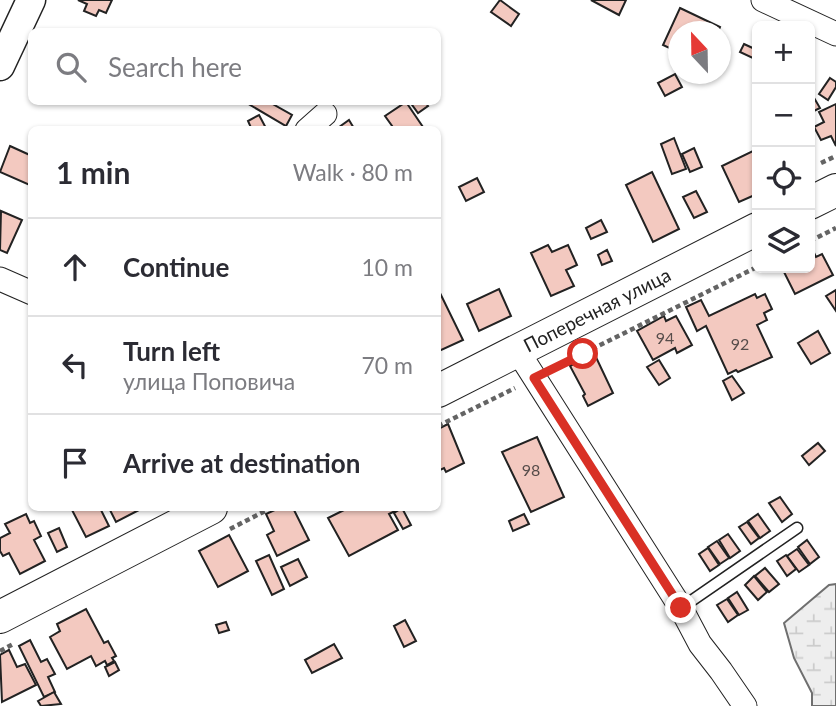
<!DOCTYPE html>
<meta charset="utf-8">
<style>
body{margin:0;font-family:Lato,sans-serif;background:#f7f7f7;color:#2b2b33}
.controls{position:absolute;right:21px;top:21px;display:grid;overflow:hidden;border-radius:10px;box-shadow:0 2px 5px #0004}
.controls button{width:63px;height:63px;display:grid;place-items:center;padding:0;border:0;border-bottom:2px solid #e1e1e2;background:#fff;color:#2b2b33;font:35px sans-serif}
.compass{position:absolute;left:668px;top:21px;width:63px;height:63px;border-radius:50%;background:#fff;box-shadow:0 2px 5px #0004;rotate:338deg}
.stop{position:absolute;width:21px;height:21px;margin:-16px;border:5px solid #d93025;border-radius:50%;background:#fff}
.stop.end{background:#d93025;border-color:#fff;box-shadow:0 2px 7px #0008}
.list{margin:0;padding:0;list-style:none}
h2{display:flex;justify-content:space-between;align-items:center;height:91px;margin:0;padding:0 28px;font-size:30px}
h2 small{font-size:23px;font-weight:400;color:#7c7c81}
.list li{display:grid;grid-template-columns:46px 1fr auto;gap:21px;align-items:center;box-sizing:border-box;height:98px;padding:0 28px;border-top:2px solid #e1e1e2}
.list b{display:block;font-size:26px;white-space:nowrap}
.list p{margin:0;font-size:23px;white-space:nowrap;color:#7c7c81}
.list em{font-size:23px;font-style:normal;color:#7c7c81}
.icon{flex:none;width:38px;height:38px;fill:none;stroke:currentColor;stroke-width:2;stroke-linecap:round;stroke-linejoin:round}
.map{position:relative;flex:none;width:836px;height:706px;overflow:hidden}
.search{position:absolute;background:#fff;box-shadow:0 2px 5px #0004;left:28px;top:28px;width:413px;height:77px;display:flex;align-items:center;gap:18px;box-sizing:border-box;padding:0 24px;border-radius:10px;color:#7c7c81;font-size:26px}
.panel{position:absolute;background:#fff;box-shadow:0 2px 5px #0004;left:28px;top:126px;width:413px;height:385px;border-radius:10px}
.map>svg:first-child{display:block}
</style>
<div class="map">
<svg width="836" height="706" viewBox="0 0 836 706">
<defs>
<pattern id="wetland-marsh" width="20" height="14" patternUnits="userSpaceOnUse" patternTransform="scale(1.75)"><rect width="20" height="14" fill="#eee"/><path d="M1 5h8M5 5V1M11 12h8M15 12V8" fill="none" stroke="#ccc"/></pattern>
</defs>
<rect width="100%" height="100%" fill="#fff"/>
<polygon fill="url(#wetland-marsh)" stroke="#6f6f6f" stroke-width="2" points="836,584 836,706 812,706 812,693 794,658 784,623 829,585"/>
<g fill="#f3c9c0" stroke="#222" stroke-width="2">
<polygon points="78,0 112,0 106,13 99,10 96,16 84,11 87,4"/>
<polygon points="500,0 519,14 511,26 491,12"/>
<polygon points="591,0 626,0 619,15"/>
<polygon points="680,8 720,27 718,32 678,32 678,52 663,45"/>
<polygon points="744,44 757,50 757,60 740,52"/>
<polygon points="675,74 682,87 665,96 658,83"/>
<polygon points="830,78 836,82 836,87 828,100 819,94"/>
<polygon points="810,91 820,108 810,113"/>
<polygon points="245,102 269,102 292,115 286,126"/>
<polygon points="406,102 425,130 395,130 385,116"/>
<polygon points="410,102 425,102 428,106 418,113"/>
<polygon points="836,104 836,146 831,136 821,140 814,127 824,122 819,112"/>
<polygon points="259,115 267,130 252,130 248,121"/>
<polygon points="349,120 355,130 335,130"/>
<polygon points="674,138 686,169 672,174 661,144"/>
<polygon points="10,146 32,156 32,186 0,172"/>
<polygon points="694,148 702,167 690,172 682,154"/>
<polygon points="755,150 757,194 739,202 722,166"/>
<polygon points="652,172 679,229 653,242 626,185"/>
<polygon points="477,178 484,192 466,201 459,187"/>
<polygon points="696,191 707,212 694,218 683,197"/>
<polygon points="1,211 22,220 7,253 0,250"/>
<polygon points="601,220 607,232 591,239 586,228"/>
<polygon points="810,244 816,257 822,254 833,275 795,294 782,268 810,268"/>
<polygon points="548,245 552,252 568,245 577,265 566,270 574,286 551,296 531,253"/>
<polygon points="607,250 612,261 602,265 598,255"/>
<polygon points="499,289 511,316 479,331 467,304"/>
<polygon points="836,290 836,311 826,296"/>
<polygon points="439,291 463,340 439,351 438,292"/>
<polygon points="755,294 757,298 765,294 772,309 764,313 767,320 757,325 772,357 738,372 736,370 728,374 706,326 697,331 686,307 701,300 709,316"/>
<polygon points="664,316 666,321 676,316 692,345 677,353 675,348 653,360 637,331"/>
<polygon points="818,331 830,353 811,364 798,343"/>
<polygon points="594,353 613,393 588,406 583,396 585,394 570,366"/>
<polygon points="659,360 670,378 659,385 647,367"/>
<polygon points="732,376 744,393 732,400 723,381"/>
<polygon points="448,424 464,463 446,472 444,468 438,471 438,429"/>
<polygon points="537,437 564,497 531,512 502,452"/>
<polygon points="818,443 825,451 809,465 802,456"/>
<polygon points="780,497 792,514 782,522 769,503"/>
<polygon points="71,508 100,508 109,526 86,537"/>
<polygon points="109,508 138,508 139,510 116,522"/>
<polygon points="279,508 293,508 309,540 277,556 267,535 274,531 266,514"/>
<polygon points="348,508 401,508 389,514 398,530 349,556 328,518"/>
<polygon points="402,508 411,525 403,529 394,513"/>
<polygon points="26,514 30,523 34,521 41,536 34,540 45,561 20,574 9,553 3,556 0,551 0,538 10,533 5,524"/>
<polygon points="524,514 529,524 513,531 509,521"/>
<polygon points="758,514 770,531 760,538 748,521"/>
<polygon points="747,522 759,538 751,544 739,527"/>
<polygon points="59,528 67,547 57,552 48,533"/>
<polygon points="728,534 740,551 730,558 719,540"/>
<polygon points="229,535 248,571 218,587 199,551"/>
<polygon points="807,540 819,557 810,564 798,547"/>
<polygon points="717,541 729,558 720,564 708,547"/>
<polygon points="708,548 719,565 710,571 699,554"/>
<polygon points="797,549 809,565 799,572 787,556"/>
<polygon points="269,555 284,589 272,595 256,561"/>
<polygon points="786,555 796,569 787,576 777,561"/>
<polygon points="298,559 307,577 290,586 281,567"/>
<polygon points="765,568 779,584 769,592 755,576"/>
<polygon points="754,576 767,592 758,600 745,585"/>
<polygon points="737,592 748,610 739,615 728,598"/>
<polygon points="727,599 738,615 728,622 717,605"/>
<polygon points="86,609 104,643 108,641 116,656 112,658 114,661 107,665 105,661 96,666 91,656 67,669 50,637 60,631 57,624"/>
<polygon points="405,620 416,641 404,647 394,626"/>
<polygon points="226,622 229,630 219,633 216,625"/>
<polygon points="30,640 41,662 47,659 55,674 48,677 55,692 44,697 19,646"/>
<polygon points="334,644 342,658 312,673 305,660"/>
<polygon points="9,650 17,667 25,664 36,685 2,702 0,655"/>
<polygon points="115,662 119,670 109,676 105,667"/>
<polygon points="54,692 61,704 41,706 38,701"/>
</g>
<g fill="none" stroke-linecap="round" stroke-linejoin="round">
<defs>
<polyline id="service" points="681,608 797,528"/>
<g id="minor">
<polyline points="763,0 836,34"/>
<polyline points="307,130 325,114"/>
<polyline points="0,279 32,293"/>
<polyline points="517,350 681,608 700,644 721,671 745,706"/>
</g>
<polyline id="tertiary" points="0,66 31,0"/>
<g id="secondary">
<polyline points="810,203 836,190"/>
<polyline points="438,391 757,229"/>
<polyline points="0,617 211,508"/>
</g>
</defs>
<use href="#service" stroke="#222" stroke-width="13"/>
<use href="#minor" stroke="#222" stroke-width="25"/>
<use href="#tertiary" stroke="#222" stroke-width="31"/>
<use href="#secondary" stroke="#222" stroke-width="34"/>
<g stroke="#646464" stroke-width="4.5" stroke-dasharray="5 3.5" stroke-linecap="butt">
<polyline points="821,163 836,156"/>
<polyline points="810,241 836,228"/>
<polyline points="554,368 757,267"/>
<polyline points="438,426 515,388"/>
<polyline points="230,529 271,508"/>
<polyline points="0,651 15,643"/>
</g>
<use href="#service" stroke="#fff" stroke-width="10"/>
<use href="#minor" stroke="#fff" stroke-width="23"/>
<use href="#tertiary" stroke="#fff" stroke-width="28"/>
<use href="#secondary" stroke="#fff" stroke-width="32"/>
</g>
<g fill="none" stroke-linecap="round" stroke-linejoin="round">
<polyline stroke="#d93025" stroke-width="9" points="583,354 534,378 681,608"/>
</g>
<g text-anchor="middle" stroke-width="5" stroke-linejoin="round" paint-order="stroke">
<g font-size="16" fill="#564c4a">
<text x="665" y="344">94</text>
<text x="740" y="350">92</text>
<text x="531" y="476">98</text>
</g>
<g font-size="19" fill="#222" stroke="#fff">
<text transform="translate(597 310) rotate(-27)" y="7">Поперечная улица</text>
</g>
</g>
</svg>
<div class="controls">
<button>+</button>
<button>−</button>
<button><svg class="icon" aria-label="locate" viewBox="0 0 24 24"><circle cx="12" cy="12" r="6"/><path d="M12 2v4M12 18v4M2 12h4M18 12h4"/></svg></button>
<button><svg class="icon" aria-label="layers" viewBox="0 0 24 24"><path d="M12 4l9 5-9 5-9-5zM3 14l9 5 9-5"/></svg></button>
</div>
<svg class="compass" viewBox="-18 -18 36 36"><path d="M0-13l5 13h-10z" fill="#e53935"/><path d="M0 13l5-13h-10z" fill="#7c7c81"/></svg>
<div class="stop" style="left:583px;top:354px"></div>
<div class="stop end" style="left:681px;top:608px"></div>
<div class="search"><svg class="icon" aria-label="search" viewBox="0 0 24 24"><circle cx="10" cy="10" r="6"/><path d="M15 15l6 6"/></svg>Search here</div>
<section class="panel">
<h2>1 min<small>Walk · 80 m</small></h2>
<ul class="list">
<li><svg class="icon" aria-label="ahead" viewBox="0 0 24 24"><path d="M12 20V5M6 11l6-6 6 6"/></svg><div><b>Continue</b></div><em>10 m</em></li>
<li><svg class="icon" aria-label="left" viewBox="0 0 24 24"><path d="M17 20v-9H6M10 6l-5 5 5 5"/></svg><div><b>Turn left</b><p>улица Поповича</p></div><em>70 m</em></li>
<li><svg class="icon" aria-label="arrive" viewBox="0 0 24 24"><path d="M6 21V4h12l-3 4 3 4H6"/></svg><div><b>Arrive at destination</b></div></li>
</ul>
</section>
</div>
